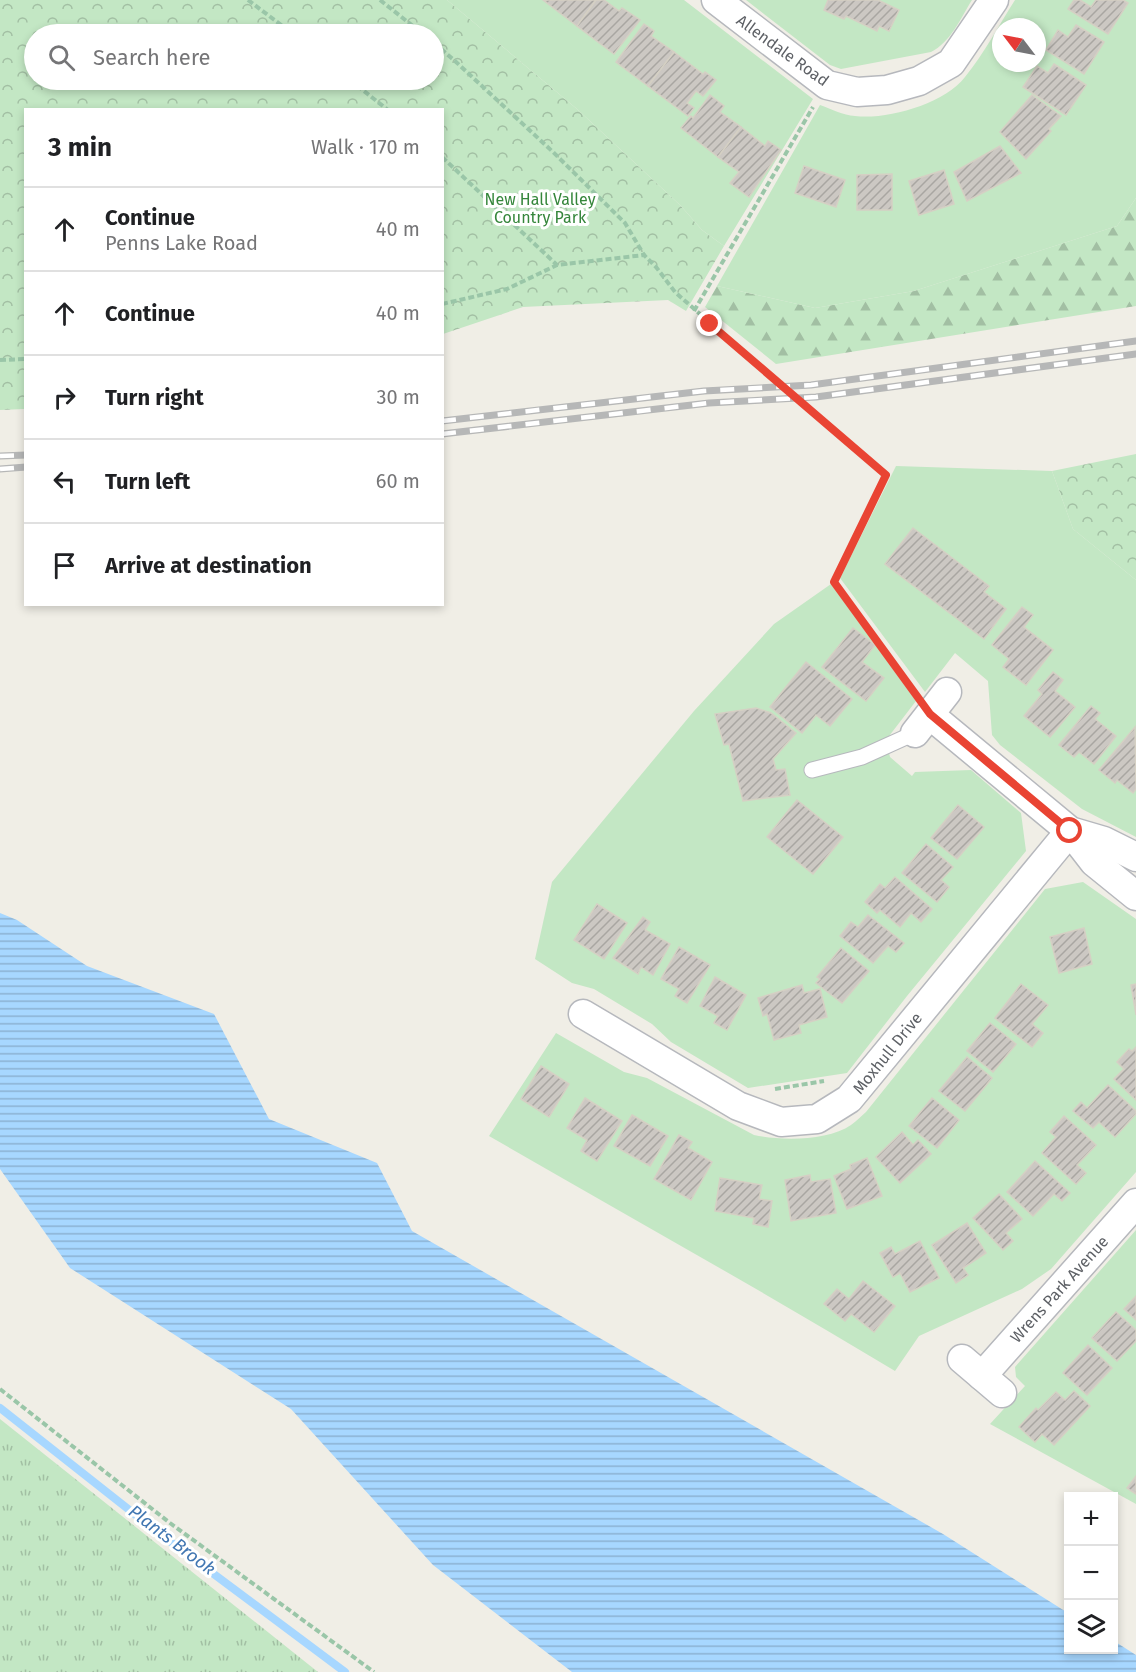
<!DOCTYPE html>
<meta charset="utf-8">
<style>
body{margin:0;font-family:"Fira Sans",sans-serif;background:#f6f6f6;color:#202124}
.controls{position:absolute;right:18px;bottom:18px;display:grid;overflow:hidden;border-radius:0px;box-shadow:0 3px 9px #0003}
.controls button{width:54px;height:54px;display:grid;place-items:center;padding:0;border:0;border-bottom:2px solid #e0e0e0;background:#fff;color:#202124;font:30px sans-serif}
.compass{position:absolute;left:992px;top:18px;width:54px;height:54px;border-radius:50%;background:#fff;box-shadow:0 3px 9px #0003;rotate:302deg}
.stop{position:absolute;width:18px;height:18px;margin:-14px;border:4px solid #e94433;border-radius:50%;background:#fff}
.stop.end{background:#e94433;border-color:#fff;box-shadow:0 2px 6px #0008}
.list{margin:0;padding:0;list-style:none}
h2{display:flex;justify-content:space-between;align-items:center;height:78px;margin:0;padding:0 24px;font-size:26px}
h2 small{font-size:20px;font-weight:400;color:#757577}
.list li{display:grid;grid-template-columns:39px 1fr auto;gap:18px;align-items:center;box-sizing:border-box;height:84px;padding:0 24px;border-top:2px solid #e0e0e0}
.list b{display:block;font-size:22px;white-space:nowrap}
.list p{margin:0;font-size:20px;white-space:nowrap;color:#757577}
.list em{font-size:20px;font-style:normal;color:#757577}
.icon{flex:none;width:33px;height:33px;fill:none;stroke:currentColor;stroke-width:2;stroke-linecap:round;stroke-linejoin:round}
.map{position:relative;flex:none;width:1136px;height:1672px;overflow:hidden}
.search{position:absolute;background:#fff;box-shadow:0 3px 9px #0003;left:24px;top:24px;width:420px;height:66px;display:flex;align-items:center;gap:15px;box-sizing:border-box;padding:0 21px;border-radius:33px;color:#757577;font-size:22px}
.panel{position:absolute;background:#fff;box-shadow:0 3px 9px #0003;left:24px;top:108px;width:420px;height:498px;border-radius:0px}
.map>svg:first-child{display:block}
</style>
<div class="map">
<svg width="1136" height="1672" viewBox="0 0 1136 1672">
<defs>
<pattern id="grass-tufts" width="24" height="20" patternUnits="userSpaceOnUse" patternTransform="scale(1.5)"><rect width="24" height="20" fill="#c3e7c4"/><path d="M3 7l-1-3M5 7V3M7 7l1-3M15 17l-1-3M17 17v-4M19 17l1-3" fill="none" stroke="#a2bfa3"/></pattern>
<pattern id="forest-firs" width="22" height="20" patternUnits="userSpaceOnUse" patternTransform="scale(1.5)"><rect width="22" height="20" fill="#c3e7c4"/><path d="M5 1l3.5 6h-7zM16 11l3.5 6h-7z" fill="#a2bfa3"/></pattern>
<pattern id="park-crowns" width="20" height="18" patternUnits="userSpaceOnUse" patternTransform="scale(1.5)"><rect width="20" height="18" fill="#c3e7c4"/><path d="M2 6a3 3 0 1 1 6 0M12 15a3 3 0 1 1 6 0" fill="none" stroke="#a2bfa3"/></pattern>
<pattern id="water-rules" width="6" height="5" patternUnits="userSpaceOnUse" patternTransform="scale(1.5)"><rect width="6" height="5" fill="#a7d7ff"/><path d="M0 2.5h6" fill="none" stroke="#8bb2d2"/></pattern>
<pattern id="building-hatch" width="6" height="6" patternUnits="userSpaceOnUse" patternTransform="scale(1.5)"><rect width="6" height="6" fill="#ccc8c3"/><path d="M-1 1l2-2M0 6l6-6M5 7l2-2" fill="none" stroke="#a9a6a2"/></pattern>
</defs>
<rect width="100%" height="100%" fill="#f0eee6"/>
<polygon fill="url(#grass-tufts)" points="0,1419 318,1672 0,1672"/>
<polygon fill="url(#forest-firs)" points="1136,198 1136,306 776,364 705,307 717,286 815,308 914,291 1117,226"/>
<g fill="url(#park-crowns)" fill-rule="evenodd">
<path d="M 0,0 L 447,0 L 577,109 L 681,206 L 702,230 L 724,246 L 686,311 L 668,300 L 523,307 L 443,334 L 442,110 L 26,110 L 25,409 L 0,410 ZM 34,34 L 434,34 L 434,80 L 34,80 Z"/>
<polygon points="1136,454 1136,580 1073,529 1052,471"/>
</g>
<g fill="#c3e7c4" fill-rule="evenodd">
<polygon points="447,0 684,0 813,99 724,246 702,230 681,206 577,109"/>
<path d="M 746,0 L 972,0 C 960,19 951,42 931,52 L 841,69 L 830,65 Z"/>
<path d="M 1015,0 L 1136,0 L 1136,198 L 1117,226 L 914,291 L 815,308 L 717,286 L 820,105 C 831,109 843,115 855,116 C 887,120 944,104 965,77 C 984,54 999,25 1015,0 ZM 1001,27 L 1037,27 L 1037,63 L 1001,63 Z"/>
<polygon points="896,466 1052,471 1073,529 1136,580 1136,837 1082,809 1000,745 992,735 988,681 955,653 925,692 840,578"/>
<polygon points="831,584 916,701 886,740 890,757 912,776 915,772 971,770 1021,813 1026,851 907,996 847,1073 748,1088 671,1042 652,1024 594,989 572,983 535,959 552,882 694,711 774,624"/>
<path d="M 1083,882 L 1136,919 L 1136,1172 L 1051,1269 L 1022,1289 L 919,1336 L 895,1371 C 761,1290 624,1214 489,1136 L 556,1033 L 624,1072 L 647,1078 L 754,1135 C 781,1141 828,1141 851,1125 C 857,1121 861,1116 866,1112 L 1045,889 Z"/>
<polygon points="1136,1230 1136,1504 990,1424 1025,1386 1016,1377 1015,1367"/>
</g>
<polygon fill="url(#water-rules)" points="0,913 17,920 87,966 214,1014 269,1119 377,1163 412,1231 943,1534 1068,1613 1068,1650 1114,1650 1114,1641 1136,1655 1136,1672 572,1672 433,1565 291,1409 70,1268 0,1169"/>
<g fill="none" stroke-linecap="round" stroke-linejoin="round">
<polyline stroke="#a7d7ff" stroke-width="8" points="0,1408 156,1531 345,1672"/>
</g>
<g fill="url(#building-hatch)" stroke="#d5d0c4" stroke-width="1.5">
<polygon points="543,0 596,0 577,26"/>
<polygon points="596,0 604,0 619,11 622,8 640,20 614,54 577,26"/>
<polygon points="828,0 878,0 899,10 889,31 879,26 877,31 846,16 844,19 824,10"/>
<polygon points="1074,0 1080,0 1091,7 1096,0 1123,0 1128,3 1108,34 1068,9"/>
<polygon points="644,24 654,31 651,36 674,52 648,86 616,62"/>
<polygon points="1076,25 1104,42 1084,74 1046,50 1058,30 1068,37"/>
<polygon points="674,52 703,74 705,72 716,80 703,96 696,91 687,103 694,108 688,116 648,86"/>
<polygon points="1054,64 1086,85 1066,115 1023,87 1037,66 1048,73"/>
<polygon points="710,95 724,106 720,112 741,127 718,157 681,128 691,116 693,118"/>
<polygon points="1032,95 1061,116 1049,129 1051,131 1026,159 1000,132"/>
<polygon points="741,127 765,146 768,141 781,150 749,197 730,183 739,172 718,157"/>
<polygon points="1000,146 1021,173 967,201 954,172"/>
<polygon points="804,166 845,180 836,207 795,193"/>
<polygon points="944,170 954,204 919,215 909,181"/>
<polygon points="892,174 892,210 857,210 857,175"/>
<polygon points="913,528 989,586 984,592 1006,609 984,639 885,564"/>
<polygon points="1022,607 1033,615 1024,627 1053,650 1026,685 1003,667 1009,659 992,645"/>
<polygon points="853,628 875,645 862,662 884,678 866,701 822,667"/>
<polygon points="806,662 852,699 830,726 816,715 802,733 770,707"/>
<polygon points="1053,672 1063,680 1055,691 1075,707 1050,737 1024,716 1042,694 1038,690"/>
<polygon points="1091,706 1100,713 1095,719 1116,736 1094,764 1079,752 1074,757 1059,745"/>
<polygon points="756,708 771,713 796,733 773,759 776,770 785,769 790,795 743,801 729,744 724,745 715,714"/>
<polygon points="1135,727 1136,789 1133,793 1117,780 1115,783 1099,770"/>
<polygon points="797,800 843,837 813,874 767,837"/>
<polygon points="958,805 984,827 957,859 931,838"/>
<polygon points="926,844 953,867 941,880 949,887 937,902 902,873"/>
<polygon points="895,877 932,909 921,922 911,913 900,927 880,910 877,913 865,902 880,884 885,888"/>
<polygon points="597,904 627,923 604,959 574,940"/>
<polygon points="868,915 904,943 896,952 888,946 873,963 840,936 851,922 858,927"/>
<polygon points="643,917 650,922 645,930 670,944 653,975 641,967 638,974 613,958"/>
<polygon points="1084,928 1092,964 1059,973 1050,937"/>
<polygon points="679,947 710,965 687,1003 675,996 679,989 661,979"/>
<polygon points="841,948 869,971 842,1003 816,983 820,979 817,977"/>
<polygon points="715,977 746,995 727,1030 714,1023 718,1016 700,1006"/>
<polygon points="1021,984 1048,1005 1032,1024 1043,1033 1032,1047 995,1018"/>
<polygon points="1136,984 1136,1015 1131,985"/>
<polygon points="802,985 804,993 820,989 827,1017 799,1025 801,1033 774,1040 767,1014 763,1016 758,998"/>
<polygon points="990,1023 1016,1044 993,1072 967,1051"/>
<polygon points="1136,1047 1136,1100 1114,1079 1124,1069 1117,1062 1129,1049 1132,1051"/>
<polygon points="967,1057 992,1078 965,1111 939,1091"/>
<polygon points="541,1066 569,1084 549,1117 521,1099"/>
<polygon points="1108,1085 1136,1111 1136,1114 1115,1137 1099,1122 1093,1128 1073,1111 1081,1102 1087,1108"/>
<polygon points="585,1098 622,1121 597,1161 581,1151 587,1140 567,1128"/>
<polygon points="932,1098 959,1120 937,1148 909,1126"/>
<polygon points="632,1115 668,1136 650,1166 614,1146"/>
<polygon points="1064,1116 1096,1145 1077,1165 1086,1173 1076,1184 1042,1153 1056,1137 1050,1132"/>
<polygon points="902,1132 913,1145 918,1140 931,1154 900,1183 876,1157"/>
<polygon points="679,1135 692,1142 688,1148 712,1162 691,1200 654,1179"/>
<polygon points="867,1158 882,1196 847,1209 834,1176 851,1169 850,1165"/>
<polygon points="1035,1161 1070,1193 1062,1201 1054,1194 1033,1216 1007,1192"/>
<polygon points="810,1175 811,1182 830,1179 836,1213 791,1221 785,1180"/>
<polygon points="720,1178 762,1185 759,1199 772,1201 768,1227 753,1224 754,1218 715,1211"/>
<polygon points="999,1194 1022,1219 1006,1233 1013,1241 1003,1250 973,1218"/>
<polygon points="967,1223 986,1253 963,1268 968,1275 956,1283 932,1245"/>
<polygon points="920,1241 939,1278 910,1292 900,1273 893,1277 880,1253 891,1247 895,1254"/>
<polygon points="863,1281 895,1306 874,1332 851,1314 845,1321 824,1304 837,1289 849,1299"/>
<polygon points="1136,1296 1136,1320 1124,1309"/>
<polygon points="1116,1312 1136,1330 1136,1341 1117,1361 1092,1338"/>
<polygon points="1088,1345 1112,1368 1087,1395 1063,1373"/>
<polygon points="1074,1391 1090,1406 1054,1445 1042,1434 1035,1442 1019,1427 1036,1408 1038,1410 1056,1392 1065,1400"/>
<polygon points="1136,1476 1136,1494 1127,1488"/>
</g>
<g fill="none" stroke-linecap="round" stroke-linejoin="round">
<defs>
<polyline id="service" points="812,770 862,757 915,733"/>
<g id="minor">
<polyline points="716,0 827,85 857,92 887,90 919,81 951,63 994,0"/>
<polyline points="930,715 1070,831 1104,841 1136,857"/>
<polyline points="915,733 947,692"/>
<polyline points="583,1014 738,1106 781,1122 817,1119 849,1099 1070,831 1094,862 1136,896"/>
<polyline points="962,1359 982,1376"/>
<polyline points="1002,1393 982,1376 1136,1203"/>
</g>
</defs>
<use href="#service" stroke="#b6b8bd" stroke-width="17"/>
<use href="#minor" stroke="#b6b8bd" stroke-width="31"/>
<g stroke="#9ac6a8" stroke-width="4" stroke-dasharray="6 3" stroke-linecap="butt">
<polyline points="248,0 293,34"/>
<polyline points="380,0 423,34"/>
<polyline points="434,43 455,61 553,152 625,223 644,255"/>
<polyline points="350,80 388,110"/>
<polyline points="442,157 557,265"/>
<polyline points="442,304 507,289 557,265 644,255 656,267 675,292 710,323"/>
<polyline points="694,311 813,107"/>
<polyline points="0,360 26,359"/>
<polyline points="827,425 886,475 834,582 913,692"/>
<polyline points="775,1089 824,1081"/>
<polyline points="0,1389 170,1523 374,1672"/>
</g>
<use href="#service" stroke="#fff" stroke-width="15"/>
<use href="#minor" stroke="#fff" stroke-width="28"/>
<defs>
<g id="rail">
<polyline points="442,421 704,391 811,385 1136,341"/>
<polyline points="442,434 709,403 816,397 1136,354"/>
<polyline points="0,456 26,455"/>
<polyline points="0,469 26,467"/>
</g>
</defs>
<use href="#rail" stroke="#b6b7b7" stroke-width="7"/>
<use href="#rail" stroke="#fff" stroke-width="4.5" stroke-dasharray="14" stroke-linecap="butt"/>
<polyline stroke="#9ac6a8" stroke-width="4" stroke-dasharray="6 3" stroke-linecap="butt" points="710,323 827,425"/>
</g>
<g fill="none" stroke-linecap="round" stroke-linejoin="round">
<polyline stroke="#e94433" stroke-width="8" points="710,324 886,475 834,582 930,714 1070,831"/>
</g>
<g text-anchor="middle" stroke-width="6" stroke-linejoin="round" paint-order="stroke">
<g font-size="16" fill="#5e6166" stroke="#fff">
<text transform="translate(783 50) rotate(36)" y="6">Allendale Road</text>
<text transform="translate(887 1053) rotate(-51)" y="6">Moxhull Drive</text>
<text transform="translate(1059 1289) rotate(-48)" y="6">Wrens Park Avenue</text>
</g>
<g font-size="16" fill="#35863b" stroke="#fff">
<text x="540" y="205">New Hall Valley<tspan x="540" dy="18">Country Park</tspan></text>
</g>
<g font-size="18" font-style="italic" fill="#4277b2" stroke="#fff">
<text transform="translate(172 1540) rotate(37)" y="6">Plants Brook</text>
</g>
</g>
</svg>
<div class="controls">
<button>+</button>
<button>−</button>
<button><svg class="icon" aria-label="layers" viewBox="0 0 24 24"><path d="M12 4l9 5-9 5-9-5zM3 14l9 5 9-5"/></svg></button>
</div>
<svg class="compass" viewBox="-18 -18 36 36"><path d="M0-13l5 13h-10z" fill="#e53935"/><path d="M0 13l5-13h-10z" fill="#757577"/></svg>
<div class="stop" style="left:1070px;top:831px"></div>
<div class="stop end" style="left:710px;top:324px"></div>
<div class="search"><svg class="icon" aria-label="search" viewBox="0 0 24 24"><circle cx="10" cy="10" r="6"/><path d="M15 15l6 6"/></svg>Search here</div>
<section class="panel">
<h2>3 min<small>Walk · 170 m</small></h2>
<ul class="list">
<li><svg class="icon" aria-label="ahead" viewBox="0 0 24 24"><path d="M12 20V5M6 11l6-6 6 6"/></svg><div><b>Continue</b><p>Penns Lake Road</p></div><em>40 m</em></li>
<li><svg class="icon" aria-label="ahead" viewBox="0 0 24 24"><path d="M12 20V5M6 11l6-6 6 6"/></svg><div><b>Continue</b></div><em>40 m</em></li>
<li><svg class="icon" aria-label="right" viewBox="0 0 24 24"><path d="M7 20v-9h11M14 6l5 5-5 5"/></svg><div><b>Turn right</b></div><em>30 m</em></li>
<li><svg class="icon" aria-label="left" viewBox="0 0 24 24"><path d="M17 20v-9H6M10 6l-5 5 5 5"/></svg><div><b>Turn left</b></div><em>60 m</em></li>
<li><svg class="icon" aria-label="arrive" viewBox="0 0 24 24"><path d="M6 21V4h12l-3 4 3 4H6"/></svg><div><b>Arrive at destination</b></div></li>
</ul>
</section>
</div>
